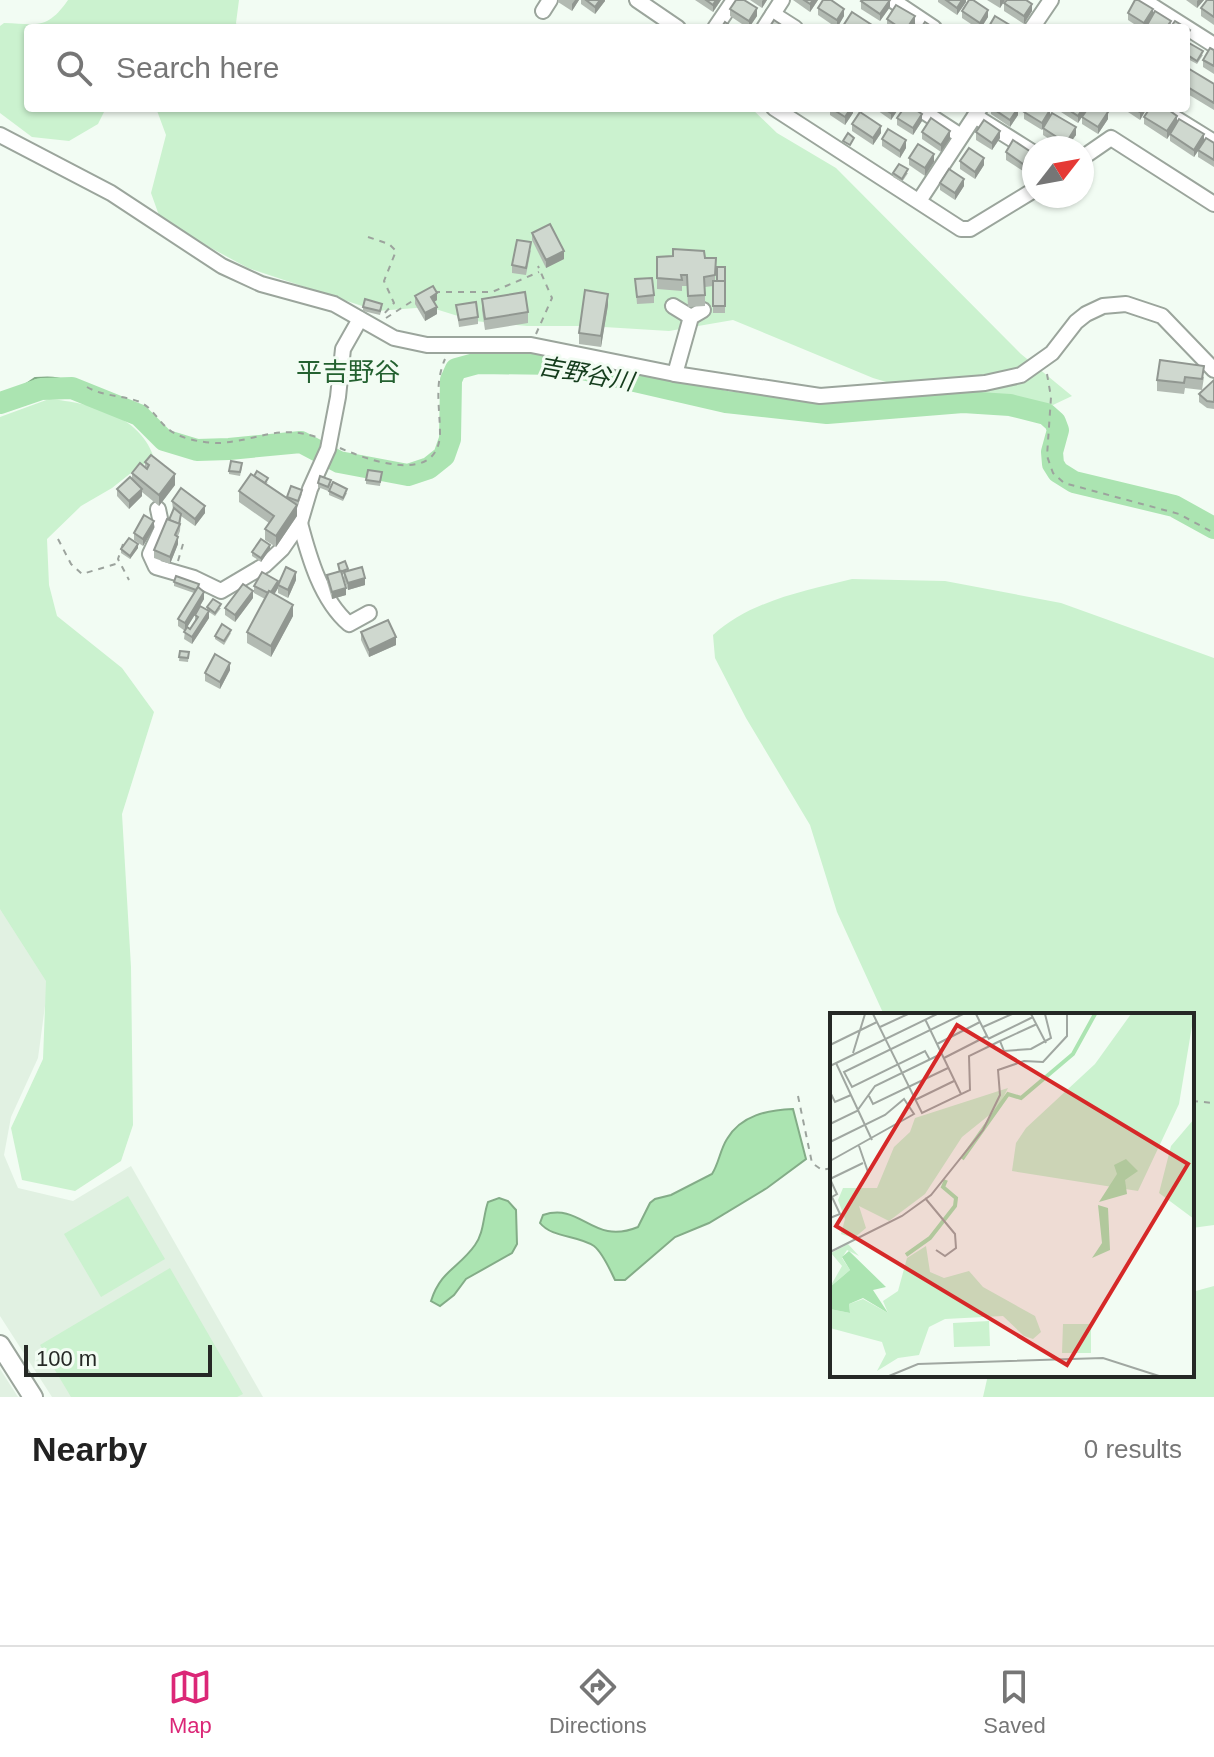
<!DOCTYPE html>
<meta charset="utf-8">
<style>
body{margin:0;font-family:Helvetica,"Noto Sans JP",sans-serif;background:#f2f2f2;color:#222}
.compass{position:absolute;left:1022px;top:136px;width:72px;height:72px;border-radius:50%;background:#fff;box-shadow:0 2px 6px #0004;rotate:59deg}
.scale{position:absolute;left:24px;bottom:20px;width:188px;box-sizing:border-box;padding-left:8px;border:4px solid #252825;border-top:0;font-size:22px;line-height:28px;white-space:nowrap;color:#252825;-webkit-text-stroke:6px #f2fcf3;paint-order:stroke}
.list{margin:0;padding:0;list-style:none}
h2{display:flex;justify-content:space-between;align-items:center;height:104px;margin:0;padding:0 32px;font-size:34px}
h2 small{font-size:26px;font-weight:400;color:#767676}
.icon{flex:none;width:44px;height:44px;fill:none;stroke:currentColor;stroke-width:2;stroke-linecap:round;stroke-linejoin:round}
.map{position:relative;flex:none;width:1214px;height:1397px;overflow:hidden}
.search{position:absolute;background:#fff;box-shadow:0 2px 6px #0004;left:24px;right:24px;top:24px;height:88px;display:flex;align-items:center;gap:20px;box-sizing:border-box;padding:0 28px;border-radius:8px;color:#767676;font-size:30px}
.sheet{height:248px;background:#fff}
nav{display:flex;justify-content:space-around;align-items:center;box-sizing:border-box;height:112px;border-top:2px solid #e0e0e0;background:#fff;font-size:22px;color:#767676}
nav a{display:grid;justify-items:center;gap:4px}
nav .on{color:#db2777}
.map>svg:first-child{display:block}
</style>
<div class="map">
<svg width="1214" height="1397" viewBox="0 0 1214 1397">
<rect width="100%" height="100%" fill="#f2fcf3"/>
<g fill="#e1f1e2">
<polygon points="0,901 49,976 38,1058 11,1117 4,1155 18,1188 73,1201 131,1166 263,1397 52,1397 0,1316"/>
<polygon points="0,1369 18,1397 0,1397"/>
</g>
<g fill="#cbf2cf">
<path d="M 68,0 L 239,0 L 236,23 L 238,28 L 28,28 L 28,108 L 106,108 L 98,124 L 69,141 L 32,137 L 0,113 L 0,26 L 4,23 C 38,24 47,30 68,0 Z"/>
<polygon points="156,108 751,108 777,133 836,168 1021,354 1072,396 1036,413 957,403 873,378 733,320 669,331 588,326 527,326 474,321 429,307 377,311 248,268 161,221 151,193 166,135"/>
<path d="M 49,399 C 91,403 142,415 155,461 L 141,465 L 112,488 L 81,506 L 47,539 L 49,585 L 57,616 L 122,668 L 154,712 L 122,814 L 131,967 L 133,1125 L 121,1161 L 75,1191 L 22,1180 L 11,1128 L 43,1059 L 46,981 L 0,909 L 0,417 Z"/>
<path d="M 852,579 L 945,581 L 1061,603 L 1214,658 L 1214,1225 L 1192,1228 L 1192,1015 L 884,1015 L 837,912 L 810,825 L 746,718 L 715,658 L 713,635 C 750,601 804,591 852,579 Z"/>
<polygon points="128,1196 165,1259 101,1297 64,1234"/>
<polygon points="170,1268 243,1394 237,1397 71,1397 40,1345"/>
<polygon points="1214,1286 1214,1397 983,1397 988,1375 1192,1375 1192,1292"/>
</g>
<g fill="#abe4b1" stroke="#83ac87" stroke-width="2">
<path d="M 35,378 C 50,377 65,376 76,388 L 76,397 L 64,390 L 36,394 L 0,409 L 0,397 L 17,390 Z"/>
<path d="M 793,1109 L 806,1159 L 767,1188 L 709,1223 L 675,1237 L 625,1280 L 615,1280 C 610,1270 603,1253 594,1246 C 578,1235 552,1238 540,1223 L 543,1215 C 582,1202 592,1246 638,1227 L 650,1203 L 655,1199 L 671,1195 L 712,1174 C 719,1163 720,1150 727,1139 C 741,1115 768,1110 793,1109 Z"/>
<path d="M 499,1198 L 508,1201 L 516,1210 L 517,1244 L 512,1253 L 466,1279 L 454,1295 L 440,1306 L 431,1301 C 441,1270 459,1268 475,1245 C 484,1233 483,1216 488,1202 Z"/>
</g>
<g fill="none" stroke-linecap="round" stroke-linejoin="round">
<polyline stroke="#abe4b1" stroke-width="22" points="0,403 41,389 72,388 139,415 164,440 197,450 229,449 301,442 339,462 408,475 429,468 444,456 450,439 451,380 456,369 478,363 561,364 726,402 827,413 963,402 1010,405 1046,414 1055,422 1058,430 1052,452 1053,464 1058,472 1074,482 1174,506 1214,528"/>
<defs>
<g id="minor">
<polyline points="637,0 678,28"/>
<polyline points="892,0 934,28"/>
<polyline points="1143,0 1214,45"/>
<polyline points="543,11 550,0"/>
<polyline points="773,14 795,28"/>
<polyline points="715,28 734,0"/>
<polyline points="764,28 782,0"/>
<polyline points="1032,28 1051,0"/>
<polyline points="774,108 961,229 970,229 1034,190"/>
<polyline points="918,108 961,136"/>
<polyline points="1159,108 1214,142"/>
<polyline points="975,116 1034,153"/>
<polyline points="0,135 111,193 222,266 261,284 334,304 394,338 427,345 531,345 675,374 820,396 985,383 1021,375 1052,353 1076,322 1086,314 1103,306 1126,304 1162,316 1214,370"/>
<polyline points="1082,158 1111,138 1214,204"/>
<polyline points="919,201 980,108"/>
<polyline points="673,306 691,317"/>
<polyline points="675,374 691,317 703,310"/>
<polyline points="158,509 162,528 150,554 156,567 194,578 221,591 265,565 282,549 300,523 310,489 328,449 338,397 343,349 360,319"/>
<path d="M 300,523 C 309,557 321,600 349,624 L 369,613"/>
</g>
<polyline id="tertiary" points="0,1345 33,1397"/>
</defs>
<use href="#minor" stroke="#9ba59c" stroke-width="18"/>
<use href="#tertiary" stroke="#9ba59c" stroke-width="22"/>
<g stroke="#9ca39d" stroke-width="2" stroke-dasharray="6 6" stroke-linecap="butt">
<polyline points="368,237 389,244 396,251 384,281 394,303 383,315"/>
<polyline points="434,292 492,292 539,272"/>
<polyline points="386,318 417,298"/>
<polyline points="536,334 552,298 538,266"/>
<polyline points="1047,374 1051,397 1047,456 1053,473 1064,483 1179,514 1214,533"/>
<path d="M 87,387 C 104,397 123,395 140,402 C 151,407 158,420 167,428 C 179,439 203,443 219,443 C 257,441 278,424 316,437"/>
<path d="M 340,448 C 368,460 438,486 440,434 C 440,408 434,384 445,359"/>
<polyline points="58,539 71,564 82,574 119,563"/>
<polyline points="123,544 118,559 129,580"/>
<polyline points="178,561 183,544"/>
<polyline points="798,1096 812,1163 822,1170 832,1168"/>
<polyline points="1192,1101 1214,1103"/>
</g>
<use href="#minor" stroke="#fff" stroke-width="14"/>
<use href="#tertiary" stroke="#fff" stroke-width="18"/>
</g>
<g fill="#b2bab2" fill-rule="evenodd">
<polygon points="558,0 579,0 572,11 558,2"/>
<polygon points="581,0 605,0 605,1 595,14 581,4"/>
<polygon points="695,0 721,0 713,12"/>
<polygon points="750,0 767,0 762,8"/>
<polygon points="793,0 818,0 810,12"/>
<polygon points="938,0 966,0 966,2 957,15 938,2"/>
<polygon points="987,0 1005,0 1000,8"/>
<polygon points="1135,0 1138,0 1153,9 1153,16 1155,11 1171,21 1171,27 1175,21 1190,30 1190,37 1186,44 1186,28 1147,28 1147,25 1146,28 1140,28 1128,20 1128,13"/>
<polygon points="1186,0 1204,0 1197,8"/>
<polygon points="1214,0 1214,25 1201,16 1201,8"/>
<polygon points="861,1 890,7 880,21 861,9"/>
<polygon points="1004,3 1032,11 1024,24 1004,11"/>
<polygon points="818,8 844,16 837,28 818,15"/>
<polygon points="730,9 757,16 748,28 730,16"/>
<polygon points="962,11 988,17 981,28 977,28 962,18"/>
<polygon points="887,19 915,24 912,28 889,28 887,27"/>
<polygon points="1186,48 1203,55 1197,64 1186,58"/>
<polygon points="1214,50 1214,74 1203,67 1203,60"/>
<polygon points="1186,67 1214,84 1214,110 1186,93"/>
<polygon points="830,108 853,108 853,113 845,125 830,115"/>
<polygon points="874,108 899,108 891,120"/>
<polygon points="991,108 1018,108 1018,115 1010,127 991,114"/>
<polygon points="1061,108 1087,108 1087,109 1108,119 1098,134 1082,124 1082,117 1078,123 1061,112"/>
<polygon points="1125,108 1147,108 1140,120 1125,110"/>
<polygon points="1024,112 1050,117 1076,135 1067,148 1063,148 1043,135 1043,128 1042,130 1024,119"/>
<polygon points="1144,117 1177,122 1204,141 1214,143 1214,167 1198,157 1198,151 1194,157 1170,141 1170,135 1167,139 1144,124"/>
<polygon points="897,118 922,121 913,135 897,125"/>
<polygon points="852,124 881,133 873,145 852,131"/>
<polygon points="922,132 950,139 941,152 922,139"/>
<polygon points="976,132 1000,138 992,150 976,140"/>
<polygon points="882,139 906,148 900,158 882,146"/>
<polygon points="1006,152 1031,159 1023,171 1006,160"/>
<polygon points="909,158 934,162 925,176 909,165"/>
<polygon points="960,161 984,165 975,179 960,169"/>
<polygon points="893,173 908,173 902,182 893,177"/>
<polygon points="940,183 964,186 955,200 940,190"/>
<polygon points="532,233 564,259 546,268 532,240"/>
<polygon points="531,250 526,275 512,273 512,265"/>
<polygon points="657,257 716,258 715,281 717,281 725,267 725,313 713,313 713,286 705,287 705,306 688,307 687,286 682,286 682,291 657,289"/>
<polygon points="635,279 654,295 654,303 637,304"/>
<polygon points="415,296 437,300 434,302 437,314 425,321 415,304"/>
<polygon points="482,299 528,312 528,323 485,330 482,310"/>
<polygon points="456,305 478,317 478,324 459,327"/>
<polygon points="608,305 601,347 579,344 579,333"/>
<polygon points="363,307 382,307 380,315 363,311"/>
<polygon points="1160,360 1204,377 1202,390 1185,388 1184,394 1157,391 1157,380"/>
<polygon points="1214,380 1214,409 1207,408 1199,402 1199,394"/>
<polygon points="145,462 175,485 159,506 142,492 142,496 129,509 117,496 117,489 132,479 132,473 145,467"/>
<polygon points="242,467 240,476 229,474 229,471"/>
<polygon points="382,472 380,486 366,484 366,480"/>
<polygon points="268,482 266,484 287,499 287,497 302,494 298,505 293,503 297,516 276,547 265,540 265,529 269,523 239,502 239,491"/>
<polygon points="318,483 331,484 328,491 318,487"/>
<polygon points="329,491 347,493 343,501 329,495"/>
<polygon points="172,501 205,513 195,526 181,516 180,531 178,536 178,544 170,564 154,558 154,550 173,510"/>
<polygon points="154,528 143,546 134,540 134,533"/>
<polygon points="138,548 130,559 121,553 121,549"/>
<polygon points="270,549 261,562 252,556 252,552"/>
<polygon points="338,564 365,585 348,590 344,579 344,574 342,575 346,595 332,599 327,582 327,575 339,571"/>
<polygon points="296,580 288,598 278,593 278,585"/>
<path d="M 174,582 L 199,588 L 204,599 L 200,606 L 207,610 L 207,607 L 221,608 L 215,616 L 209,612 L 209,618 L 192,644 L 184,639 L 185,631 L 178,626 L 178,619 L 194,593 L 174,586 ZM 195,615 L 195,622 L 190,629 L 187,627 Z"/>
<polygon points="254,586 278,588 274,594 293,616 271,657 247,643 247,632 265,599 254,593"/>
<polygon points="253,598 235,622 225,615 225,608"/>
<polygon points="361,632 396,645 369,657 361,640"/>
<polygon points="231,633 224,645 215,639 215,636"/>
<polygon points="180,651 189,652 188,662 179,661"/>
<polygon points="230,670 220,689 205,681 205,673"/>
</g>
<g fill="#919791">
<polygon points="575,0 579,0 572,11 572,4"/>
<polygon points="600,0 605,0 605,1 595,14 595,7"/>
<polygon points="716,0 721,0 713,12 713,5"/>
<polygon points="763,0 767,0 762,8 762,1"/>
<polygon points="813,0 818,0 810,12 810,4"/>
<polygon points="890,0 890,7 880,21 880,14"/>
<polygon points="962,0 966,0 966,2 957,15 957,8"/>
<polygon points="1000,0 1005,0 1000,8"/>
<polygon points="1198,0 1204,0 1197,8 1197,1"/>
<polygon points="1032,4 1032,11 1024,24 1024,16"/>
<polygon points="757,8 757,16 749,28 749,21"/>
<polygon points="844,9 844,16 837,28 837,20"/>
<polygon points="1153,9 1153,17 1146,28 1144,28 1144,23"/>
<polygon points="988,10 988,17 981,28 980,28 980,23"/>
<polygon points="915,16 915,24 912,28 907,28"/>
<polygon points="1190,30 1190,37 1186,44 1186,37"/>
<polygon points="851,108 853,108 853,113 845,125 845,117"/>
<polygon points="894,108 899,108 891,120 891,113"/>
<polygon points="1018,108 1018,115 1010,127 1010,120"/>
<polygon points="1083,108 1087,108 1087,109 1078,123 1078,116"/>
<polygon points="1142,108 1147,108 1140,120 1140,112"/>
<polygon points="1050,110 1050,117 1042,130 1042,123"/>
<polygon points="1108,112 1108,119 1098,134 1098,127"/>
<polygon points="922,114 922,121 913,135 913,128"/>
<polygon points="1177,116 1177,123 1167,139 1167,131"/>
<polygon points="881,126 881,133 873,145 873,138"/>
<polygon points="1076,127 1076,135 1066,148 1066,143"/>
<polygon points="950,131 950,139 941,152 941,145"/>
<polygon points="1000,131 1000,138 992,150 992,143"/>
<polygon points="1204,134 1204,142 1194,157 1194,150"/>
<polygon points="906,140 906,148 900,158 900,151"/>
<polygon points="1031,152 1031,159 1023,171 1023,164"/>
<polygon points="934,154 934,162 925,176 925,168"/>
<polygon points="984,158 984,165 975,179 975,172"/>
<polygon points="964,179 964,186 955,200 955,193"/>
<polygon points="564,251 564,259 546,268 546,260"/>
<polygon points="437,293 437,300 431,304 431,297"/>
<polygon points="608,294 608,305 601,347 601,336"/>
<polygon points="437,307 437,314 425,321 425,313"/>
<polygon points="175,474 175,485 159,506 159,495"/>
<polygon points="142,489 142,496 129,509 129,501"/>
<polygon points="297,505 297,516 276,547 276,536"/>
<polygon points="205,506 205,513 195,526 195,519"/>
<polygon points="154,521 154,528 143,546 143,539"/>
<polygon points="178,537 178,544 170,564 170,557"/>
<polygon points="138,544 138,548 130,559 130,556"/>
<polygon points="270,545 270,549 261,562 261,558"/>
<polygon points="296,572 296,580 288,598 288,590"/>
<polygon points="365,578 365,585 348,590 348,583"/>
<polygon points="278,581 278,588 270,602 270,594"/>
<polygon points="346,588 346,595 332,599 332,592"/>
<polygon points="253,591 253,598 235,622 235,615"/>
<polygon points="204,592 204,599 185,631 185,623"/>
<polygon points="293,605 293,616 271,657 271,646"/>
<polygon points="209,611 209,618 192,644 192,637"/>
<polygon points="396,637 396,645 369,657 369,650"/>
<polygon points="230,663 230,670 220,689 220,682"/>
</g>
<g fill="#cfd8cf" stroke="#919791" stroke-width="2">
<polygon points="586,0 600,0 595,7"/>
<polygon points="706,0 716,0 713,5"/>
<polygon points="736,0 744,0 757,8 749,21 730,9"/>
<polygon points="804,0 813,0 810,4"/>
<polygon points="823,0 831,0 844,9 837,20 818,8"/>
<polygon points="862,0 890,0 880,14 861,1"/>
<polygon points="946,0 962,0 957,8"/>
<polygon points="969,0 973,0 988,10 980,23 962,11"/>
<polygon points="1007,0 1026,0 1032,4 1024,16 1004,3"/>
<polygon points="1135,0 1138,0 1153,9 1144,23 1128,13"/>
<polygon points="1207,0 1214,0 1214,17 1201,8"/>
<polygon points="896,5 915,16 907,28 900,28 887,19"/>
<polygon points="1155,11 1171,21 1166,28 1152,28 1147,25"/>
<polygon points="852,12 872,25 870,28 846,28 843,26"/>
<polygon points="995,16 1013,27 1012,28 988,28"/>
<polygon points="774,20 786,28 769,28"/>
<polygon points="1175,21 1190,30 1186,37 1186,28 1170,28"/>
<polygon points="725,22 733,28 721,28"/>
<polygon points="925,22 934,28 921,28"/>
<polygon points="1189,43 1203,51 1197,61 1186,54 1186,48"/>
<polygon points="1210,48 1214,50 1214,66 1203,60"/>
<polygon points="1186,67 1214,84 1214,103 1186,86"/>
<polygon points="831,108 851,108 845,117"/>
<polygon points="883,108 894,108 891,113"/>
<polygon points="904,108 913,108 922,114 913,128 897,118"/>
<polygon points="992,108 1018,108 1010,120"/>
<polygon points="1026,108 1046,108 1050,110 1042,123 1024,112"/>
<polygon points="1066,108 1083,108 1078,116"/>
<polygon points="1088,108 1102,108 1108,112 1098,127 1082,117"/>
<polygon points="1133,108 1142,108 1140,112"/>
<polygon points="1150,108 1166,108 1177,116 1167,131 1144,117"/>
<polygon points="860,112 881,126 873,138 852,124"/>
<polygon points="1052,113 1076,127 1066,143 1043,128"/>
<polygon points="931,118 950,131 941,145 922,132"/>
<polygon points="1179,119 1204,134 1194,150 1170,134"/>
<polygon points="984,120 1000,131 992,143 976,132"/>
<polygon points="888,129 906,140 900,151 882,139"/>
<polygon points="848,133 854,138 850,145 843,141"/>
<polygon points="1206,138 1214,143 1214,160 1198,150"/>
<polygon points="1013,140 1031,152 1023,164 1006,152"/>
<polygon points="918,144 934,154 925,168 909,158"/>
<polygon points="969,148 984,158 975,172 960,161"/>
<polygon points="899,164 908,169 902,179 893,173"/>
<polygon points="949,169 964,179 955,193 940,183"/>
<polygon points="550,224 564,251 546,260 532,233"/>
<polygon points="517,240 531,242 526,268 512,265"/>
<polygon points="673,249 704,251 705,258 716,258 715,275 704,277 705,295 688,296 687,275 681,275 682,280 657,278 657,257 673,256"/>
<rect x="717" y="267" width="8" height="14"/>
<polygon points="652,278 654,295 637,297 635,279"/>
<rect x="713" y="281" width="12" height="25"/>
<polygon points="433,286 437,293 431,297 437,307 425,313 415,296"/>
<polygon points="585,290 608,294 601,336 579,333"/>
<polygon points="525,292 528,312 485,319 482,299"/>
<polygon points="365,299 382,304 380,311 363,307"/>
<polygon points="476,302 478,317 459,320 456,305"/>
<polygon points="1160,360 1204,366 1202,379 1185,377 1184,383 1157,380"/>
<polygon points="1214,380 1214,402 1207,401 1199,394"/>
<polygon points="151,455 175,474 159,495 132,473 140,463 147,469 149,465 145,462"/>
<polygon points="231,461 242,463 240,472 229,471"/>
<polygon points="368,470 382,472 380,482 366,480"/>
<polygon points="257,471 268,478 265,483 254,476"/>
<polygon points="251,474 297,505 276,536 265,529 274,516 239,491"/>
<polygon points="320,476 331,480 328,487 318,483"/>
<polygon points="130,477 142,489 129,501 117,489"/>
<polygon points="333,482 347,489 343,498 329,491"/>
<polygon points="291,486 302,490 298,501 287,497"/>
<polygon points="181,488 205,506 195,519 172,501"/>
<polygon points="174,508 181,514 179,524 169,520"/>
<polygon points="144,515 154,521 143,539 134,533"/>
<polygon points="167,519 180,524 175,535 178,537 170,557 154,550"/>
<polygon points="129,538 138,544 130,556 121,549"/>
<polygon points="261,539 270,545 261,558 252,552"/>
<polygon points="345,561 348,569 340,572 338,564"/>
<polygon points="286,567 296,572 288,590 278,585"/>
<polygon points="362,567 365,578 348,583 344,572"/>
<polygon points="341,571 346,588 332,592 327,575"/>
<polygon points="262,572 278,581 271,592 269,591 268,593 254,586"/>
<polygon points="176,576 199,584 198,587 196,590 174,582"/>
<polygon points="243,584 253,591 235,615 225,608"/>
<polygon points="198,587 204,592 185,623 178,619"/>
<polygon points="269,591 293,605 271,646 247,632"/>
<polygon points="213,599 221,604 215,613 207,607"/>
<polygon points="200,606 209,611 192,637 184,632 187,627 190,629 198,617 195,615"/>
<polygon points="388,620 396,637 369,650 361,632"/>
<polygon points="222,624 231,630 224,641 215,636"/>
<polygon points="180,651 189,652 188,658 179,657"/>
<polygon points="215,654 230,663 220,682 205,673"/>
</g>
<g text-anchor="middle" stroke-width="6" stroke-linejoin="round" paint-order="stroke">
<g font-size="24" font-style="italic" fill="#143c1c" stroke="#f2fcf3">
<text transform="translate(586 374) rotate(10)" y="8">吉野谷川</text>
</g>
<g font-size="26" fill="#246130" stroke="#f2fcf3">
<text x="348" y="381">平吉野谷</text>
</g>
</g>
<g transform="translate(830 1013)">
<rect width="364" height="364" fill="#f2fcf3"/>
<path d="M 301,1 L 364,1 L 349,91 L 308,178 L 182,158 L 186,130 L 196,115 L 265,51 ZM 178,75 L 168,95 L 132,124 L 95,181 L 59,208 L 29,193 L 36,215 L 24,225 L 11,221 L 15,206 L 8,187 L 13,175 L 47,175 L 64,134 L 80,119 L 85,105 ZM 364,106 L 364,206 L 329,180 L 341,133 ZM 18,231 L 29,243 L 17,237 L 12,245 L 20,257 L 0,274 L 12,253 L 1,240 ZM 96,233 L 100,259 L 114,265 L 139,258 L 153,274 L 205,303 L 211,319 L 203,326 L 194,323 L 173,303 L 115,306 L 99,314 L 89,342 L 68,345 L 47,358 L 56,341 L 52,329 L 0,315 L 0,296 L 20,300 L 19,291 L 33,286 L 58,300 L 53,288 L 68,278 L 77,245 ZM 159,308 L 160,333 L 124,334 L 123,310 ZM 233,311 L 261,311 L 261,340 L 232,340 Z" fill="#cbf2cf"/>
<path d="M 296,146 L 308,158 L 295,167 L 297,181 L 269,189 L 287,161 L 284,152 ZM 268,192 L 278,195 L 280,237 L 262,245 L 272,230 ZM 19,238 L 56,274 L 43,277 L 58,300 L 33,285 L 19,291 L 20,300 L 0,296 L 0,274 L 20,257 L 12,244 Z" fill="#abe4b1"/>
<path fill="none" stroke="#abe4b1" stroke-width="4" d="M 132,146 L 178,81 L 191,85 L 243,41 L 265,1M 76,242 L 100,225 L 125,193 L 126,185 L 113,174 L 116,167"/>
<path fill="none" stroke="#a0a7a1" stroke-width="2" d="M 43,1 L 92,100 L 140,77 L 139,43 L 170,28M 146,1 L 158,25M 201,1 L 216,30M 95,6 L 131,81M 207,11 L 170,28 L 174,38 L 201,36 L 221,25 L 215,1M 50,14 L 78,1M 153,14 L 182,1M 158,26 L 203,4M 107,31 L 150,9M 0,32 L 47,9M 23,40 L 35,1M 114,45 L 157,23M 100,47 L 95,38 L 22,74 L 14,59 L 133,1M 6,50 L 42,127M 0,53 L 107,1M 0,79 L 5,89 L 21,82M 39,83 L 43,91 L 118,55M 85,87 L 124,68M 0,111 L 27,98 L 45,73 L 111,41M 0,129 L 55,102 L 74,86 L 84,101 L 0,148M 29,133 L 38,159M 0,166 L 33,150M 0,166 L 7,181 L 0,185M 95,185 L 125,221 L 126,235 L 115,243 L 106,237M 0,205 L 10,201 L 2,184M 0,239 L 72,203 L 101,182 L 153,117 L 170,82 L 168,57 L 194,48 L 213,49 L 237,23 L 237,1M 59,363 L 88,351 L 273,345 L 329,363"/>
<path fill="#d62828" fill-opacity="0.15" stroke="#d62828" stroke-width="4" d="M 127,12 L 358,151 L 237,352 L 6,213 Z"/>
<rect width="364" height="364" fill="none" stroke="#252825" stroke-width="4"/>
</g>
</svg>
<svg class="compass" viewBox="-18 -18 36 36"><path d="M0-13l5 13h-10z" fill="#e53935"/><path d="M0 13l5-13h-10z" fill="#767676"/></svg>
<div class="scale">100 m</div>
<div class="search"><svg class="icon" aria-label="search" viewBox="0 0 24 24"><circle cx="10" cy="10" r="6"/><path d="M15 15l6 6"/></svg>Search here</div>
</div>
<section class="sheet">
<h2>Nearby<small>0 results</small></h2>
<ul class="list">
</ul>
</section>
<nav>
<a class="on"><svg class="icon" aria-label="map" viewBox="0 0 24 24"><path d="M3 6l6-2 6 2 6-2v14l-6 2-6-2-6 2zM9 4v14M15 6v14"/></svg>Map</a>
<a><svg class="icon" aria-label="directions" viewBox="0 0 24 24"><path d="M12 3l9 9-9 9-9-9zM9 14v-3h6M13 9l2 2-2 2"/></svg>Directions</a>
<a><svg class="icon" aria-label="saved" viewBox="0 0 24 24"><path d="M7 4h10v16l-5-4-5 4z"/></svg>Saved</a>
</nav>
